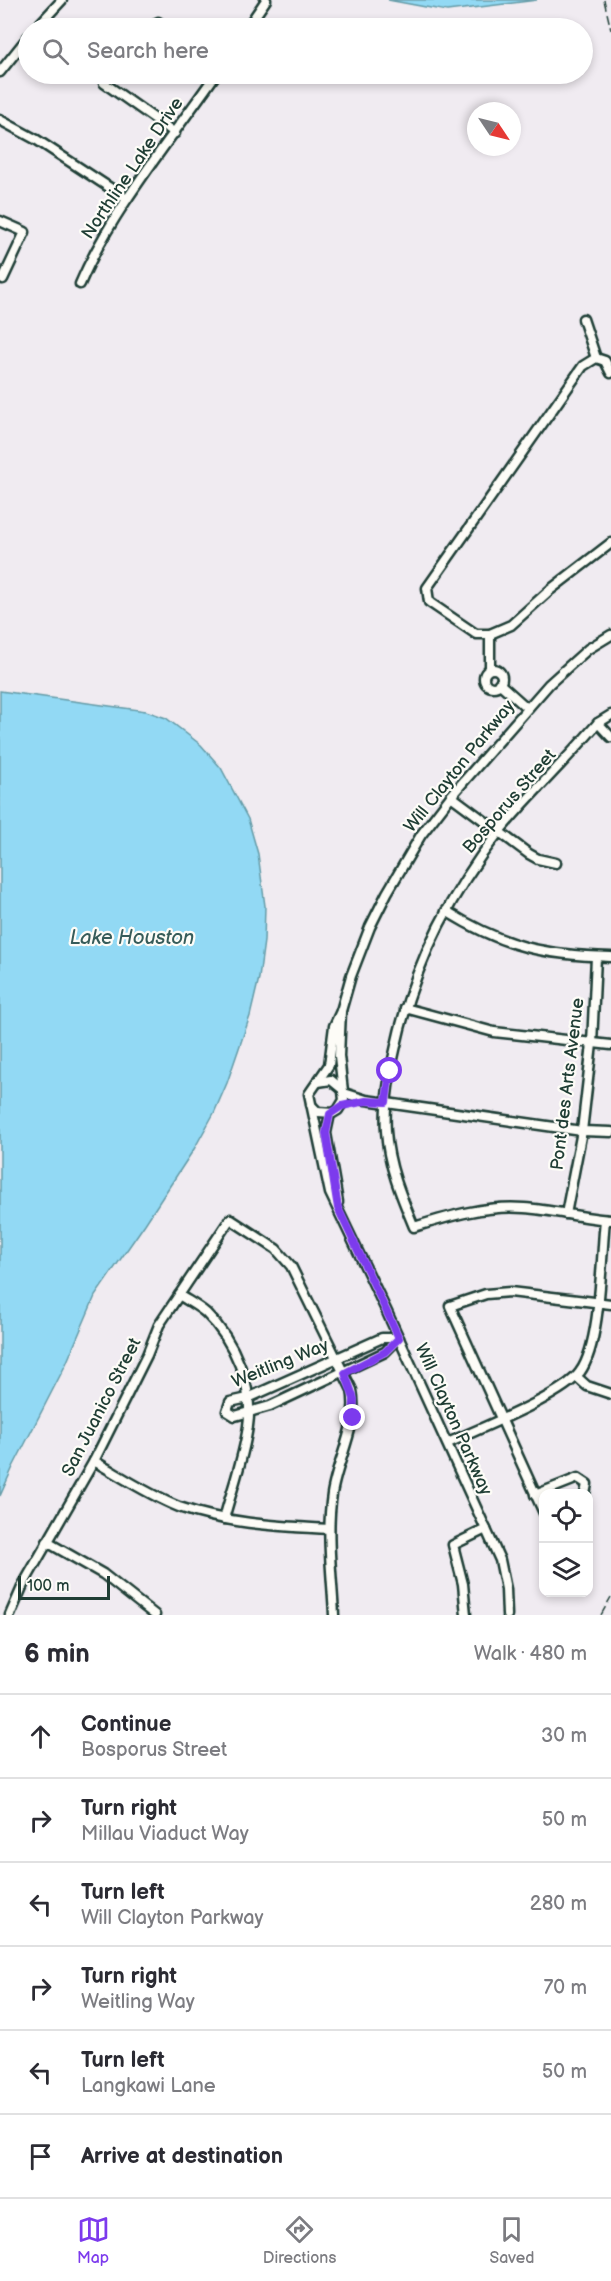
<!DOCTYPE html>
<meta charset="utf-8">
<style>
body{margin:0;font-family:"Balsamiq Sans",sans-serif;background:#f2f2f3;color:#2b2b33}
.controls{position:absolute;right:18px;bottom:18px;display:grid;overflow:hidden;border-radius:12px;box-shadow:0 3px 9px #0003}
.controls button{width:54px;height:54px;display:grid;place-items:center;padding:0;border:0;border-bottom:2px solid #e1e1e2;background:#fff;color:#2b2b33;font:30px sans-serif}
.compass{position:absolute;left:467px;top:102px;width:54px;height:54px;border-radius:50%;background:#fff;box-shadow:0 3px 9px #0003;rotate:125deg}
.scale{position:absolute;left:18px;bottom:15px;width:92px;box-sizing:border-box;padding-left:6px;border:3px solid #1f3d34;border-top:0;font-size:16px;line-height:21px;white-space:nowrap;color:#1f3d34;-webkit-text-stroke:4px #fdfcf7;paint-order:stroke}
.stop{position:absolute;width:18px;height:18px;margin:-14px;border:4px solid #7c3aed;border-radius:50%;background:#fff}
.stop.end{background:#7c3aed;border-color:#fff;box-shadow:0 2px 6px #0008}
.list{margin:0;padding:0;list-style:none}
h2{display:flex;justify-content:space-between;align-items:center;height:78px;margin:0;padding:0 24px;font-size:26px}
h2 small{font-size:20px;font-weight:400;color:#7c7c81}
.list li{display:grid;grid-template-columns:39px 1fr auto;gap:18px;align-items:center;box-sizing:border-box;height:84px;padding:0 24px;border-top:2px solid #e1e1e2}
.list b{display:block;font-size:22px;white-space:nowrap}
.list p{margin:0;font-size:20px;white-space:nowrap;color:#7c7c81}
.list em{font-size:20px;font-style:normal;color:#7c7c81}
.icon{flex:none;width:33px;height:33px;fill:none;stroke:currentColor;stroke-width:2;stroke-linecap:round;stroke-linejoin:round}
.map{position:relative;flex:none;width:611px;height:1615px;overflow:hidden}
.search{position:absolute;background:#fff;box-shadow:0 3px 9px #0003;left:18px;right:18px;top:18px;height:66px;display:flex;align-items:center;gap:15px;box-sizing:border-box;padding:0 21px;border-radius:33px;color:#7c7c81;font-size:22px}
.sheet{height:582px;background:#fff}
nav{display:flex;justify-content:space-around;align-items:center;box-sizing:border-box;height:84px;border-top:2px solid #e1e1e2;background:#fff;font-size:16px;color:#7c7c81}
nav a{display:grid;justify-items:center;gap:3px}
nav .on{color:#7c3aed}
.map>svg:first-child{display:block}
</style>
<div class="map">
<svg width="611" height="1615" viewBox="0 0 611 1615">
<rect width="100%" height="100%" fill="#f0ebf1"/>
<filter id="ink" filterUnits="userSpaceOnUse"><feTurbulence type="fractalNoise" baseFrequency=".0167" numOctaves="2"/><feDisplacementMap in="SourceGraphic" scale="12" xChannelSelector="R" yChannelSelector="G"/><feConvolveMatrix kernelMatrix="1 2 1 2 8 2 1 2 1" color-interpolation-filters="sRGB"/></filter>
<g filter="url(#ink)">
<g fill="#92d9f4" stroke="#649ba7" stroke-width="1.5">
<polygon points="388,0 537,0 447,11"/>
<polygon points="0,691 146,711 166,718 201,745 221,768 248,819 258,854 265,906 264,941 259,978 250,1016 227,1083 214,1113 194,1149 145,1224 95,1296 66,1364 13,1467 0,1496"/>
</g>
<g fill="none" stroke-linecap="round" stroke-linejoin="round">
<defs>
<g id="minor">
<polyline points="158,22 167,28"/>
<polyline points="36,28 62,0"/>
<polyline points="247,28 266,0"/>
<polyline points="0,72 28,37"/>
<polyline points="104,83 175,133"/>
<polyline points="0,120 37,140 127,199"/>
<polyline points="0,221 25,232 3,279"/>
<path d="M 80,284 C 111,211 171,139 216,74"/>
<polyline points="583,319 596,358"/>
<polyline points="611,373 605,361 596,358 583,366 427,588 429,602 476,634 490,634 511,625 550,590 611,543"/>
<polyline points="490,634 490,669"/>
<circle cx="493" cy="678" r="9"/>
<polyline points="499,683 527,708"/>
<path d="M 611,715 L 598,723 L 590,732 C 560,767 526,798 498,833 C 448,897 412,970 395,1050 C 389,1076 384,1104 386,1131 C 388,1165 401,1196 414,1227 C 450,1216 486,1205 524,1208 C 553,1210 582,1218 611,1220"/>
<polyline points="598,723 611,737"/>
<polyline points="451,796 529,854 538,859 556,863"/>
<path d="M 446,911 C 504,947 543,955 611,957"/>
<polyline points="405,1008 494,1032 611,1045"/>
<polyline points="318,1082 331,1080 342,1089"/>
<polyline points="344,1093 366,1100 582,1131 611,1132"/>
<polyline points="311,1105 318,1112 333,1113 338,1110 344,1100 339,1056 341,1011"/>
<polyline points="330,1114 326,1133 338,1202"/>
<polyline points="566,1214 582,1131 592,1044 596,957"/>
<path d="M 179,1295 C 188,1301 198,1306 206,1313 C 234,1340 254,1387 248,1426 C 244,1457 232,1489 224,1519"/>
<polygon points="382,1338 399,1338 385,1352 270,1406 235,1416 227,1411 230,1402 248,1398"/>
<polyline points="577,1377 587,1386 611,1394"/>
<path d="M 448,1443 C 478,1429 563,1396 580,1372 C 601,1344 601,1257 605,1220"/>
<path d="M 94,1461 C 122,1477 149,1495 179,1507 C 228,1524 278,1526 329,1529"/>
<polyline points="535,1495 578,1478 587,1484 585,1494"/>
<polyline points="544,1513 450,1306 486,1294 510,1292 611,1304"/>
<polyline points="47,1542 103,1574 155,1615"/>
<path d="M 10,1615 L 23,1585 L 94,1461 L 147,1355 L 159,1325 L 230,1219 L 276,1249 L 291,1266 L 352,1390 C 359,1425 337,1460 332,1494 C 326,1534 332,1575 334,1615"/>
<polyline points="466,1615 463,1584 453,1545 486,1529"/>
<polyline points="507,1615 506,1589 500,1560 386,1310 330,1193 309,1094 329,1065 334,1026 341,1011 351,976 370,927 387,893 421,835 451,796 549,684 588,649 611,635"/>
</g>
</defs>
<use href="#minor" stroke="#1f3d34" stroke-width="13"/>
<use href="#minor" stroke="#fdfcf7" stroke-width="8"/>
<g stroke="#1f3d34" stroke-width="1.5" stroke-dasharray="9 4.5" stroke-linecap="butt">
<polyline points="604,0 611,30"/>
<polyline points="601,1615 611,1597"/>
</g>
</g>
</g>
<g fill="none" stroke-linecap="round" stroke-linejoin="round" filter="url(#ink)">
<polyline stroke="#7c3aed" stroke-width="8" points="353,1418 354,1399 345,1373 385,1352 399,1338 338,1208 326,1133 330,1114 342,1106 366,1101 386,1102 390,1071"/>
</g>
<g text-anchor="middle" stroke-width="4.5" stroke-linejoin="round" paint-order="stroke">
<g font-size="18" fill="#1f3d34" stroke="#fdfcf7">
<text transform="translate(132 168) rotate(-56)" y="6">Northline Lake Drive</text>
<text transform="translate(459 766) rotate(-51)" y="6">Will Clayton Parkway</text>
<text transform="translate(509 801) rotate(-49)" y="6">Bosporus Street</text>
<text transform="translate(567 1084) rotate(-83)" y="6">Pont des Arts Avenue</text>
<text transform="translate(280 1363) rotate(-22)" y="6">Weitling Way</text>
<text transform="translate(101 1407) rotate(-63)" y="6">San Juanico Street</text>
<text transform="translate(454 1419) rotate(66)" y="6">Will Clayton Parkway</text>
</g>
<g font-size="20" font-style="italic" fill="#365c5a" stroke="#fdfcf7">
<text x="132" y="944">Lake Houston</text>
</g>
</g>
</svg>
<div class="controls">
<button><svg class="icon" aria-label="locate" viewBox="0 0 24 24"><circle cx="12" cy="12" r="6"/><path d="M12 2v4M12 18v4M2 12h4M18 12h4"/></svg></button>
<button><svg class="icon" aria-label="layers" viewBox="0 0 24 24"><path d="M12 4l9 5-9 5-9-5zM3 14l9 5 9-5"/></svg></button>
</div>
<svg class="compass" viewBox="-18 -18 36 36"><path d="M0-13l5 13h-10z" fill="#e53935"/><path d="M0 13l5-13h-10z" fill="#7c7c81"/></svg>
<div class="scale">100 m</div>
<div class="stop" style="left:390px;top:1071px"></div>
<div class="stop end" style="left:353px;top:1418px"></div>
<div class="search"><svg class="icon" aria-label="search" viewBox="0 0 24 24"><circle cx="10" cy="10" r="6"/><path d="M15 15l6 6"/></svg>Search here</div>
</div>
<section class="sheet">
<h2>6 min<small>Walk · 480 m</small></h2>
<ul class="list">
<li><svg class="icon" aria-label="ahead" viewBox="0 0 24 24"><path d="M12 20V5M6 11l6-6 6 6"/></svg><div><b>Continue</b><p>Bosporus Street</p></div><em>30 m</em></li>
<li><svg class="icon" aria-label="right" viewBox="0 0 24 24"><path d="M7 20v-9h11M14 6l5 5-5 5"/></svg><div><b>Turn right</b><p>Millau Viaduct Way</p></div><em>50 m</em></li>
<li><svg class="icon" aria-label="left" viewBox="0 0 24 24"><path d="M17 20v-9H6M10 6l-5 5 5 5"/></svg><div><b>Turn left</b><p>Will Clayton Parkway</p></div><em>280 m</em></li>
<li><svg class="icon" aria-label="right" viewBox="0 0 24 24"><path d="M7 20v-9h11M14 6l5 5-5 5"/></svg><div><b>Turn right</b><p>Weitling Way</p></div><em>70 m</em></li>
<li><svg class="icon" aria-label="left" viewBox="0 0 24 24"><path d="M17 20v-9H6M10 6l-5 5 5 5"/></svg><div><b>Turn left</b><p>Langkawi Lane</p></div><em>50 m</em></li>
<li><svg class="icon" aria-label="arrive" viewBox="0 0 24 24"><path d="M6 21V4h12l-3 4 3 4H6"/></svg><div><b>Arrive at destination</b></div></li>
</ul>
</section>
<nav>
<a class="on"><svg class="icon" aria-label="map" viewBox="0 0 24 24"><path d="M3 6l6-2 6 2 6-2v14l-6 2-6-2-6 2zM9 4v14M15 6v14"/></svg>Map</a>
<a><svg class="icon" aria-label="directions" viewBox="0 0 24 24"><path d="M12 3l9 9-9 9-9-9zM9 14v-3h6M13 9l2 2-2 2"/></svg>Directions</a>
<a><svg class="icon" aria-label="saved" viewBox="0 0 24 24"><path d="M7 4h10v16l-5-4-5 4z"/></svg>Saved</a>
</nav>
